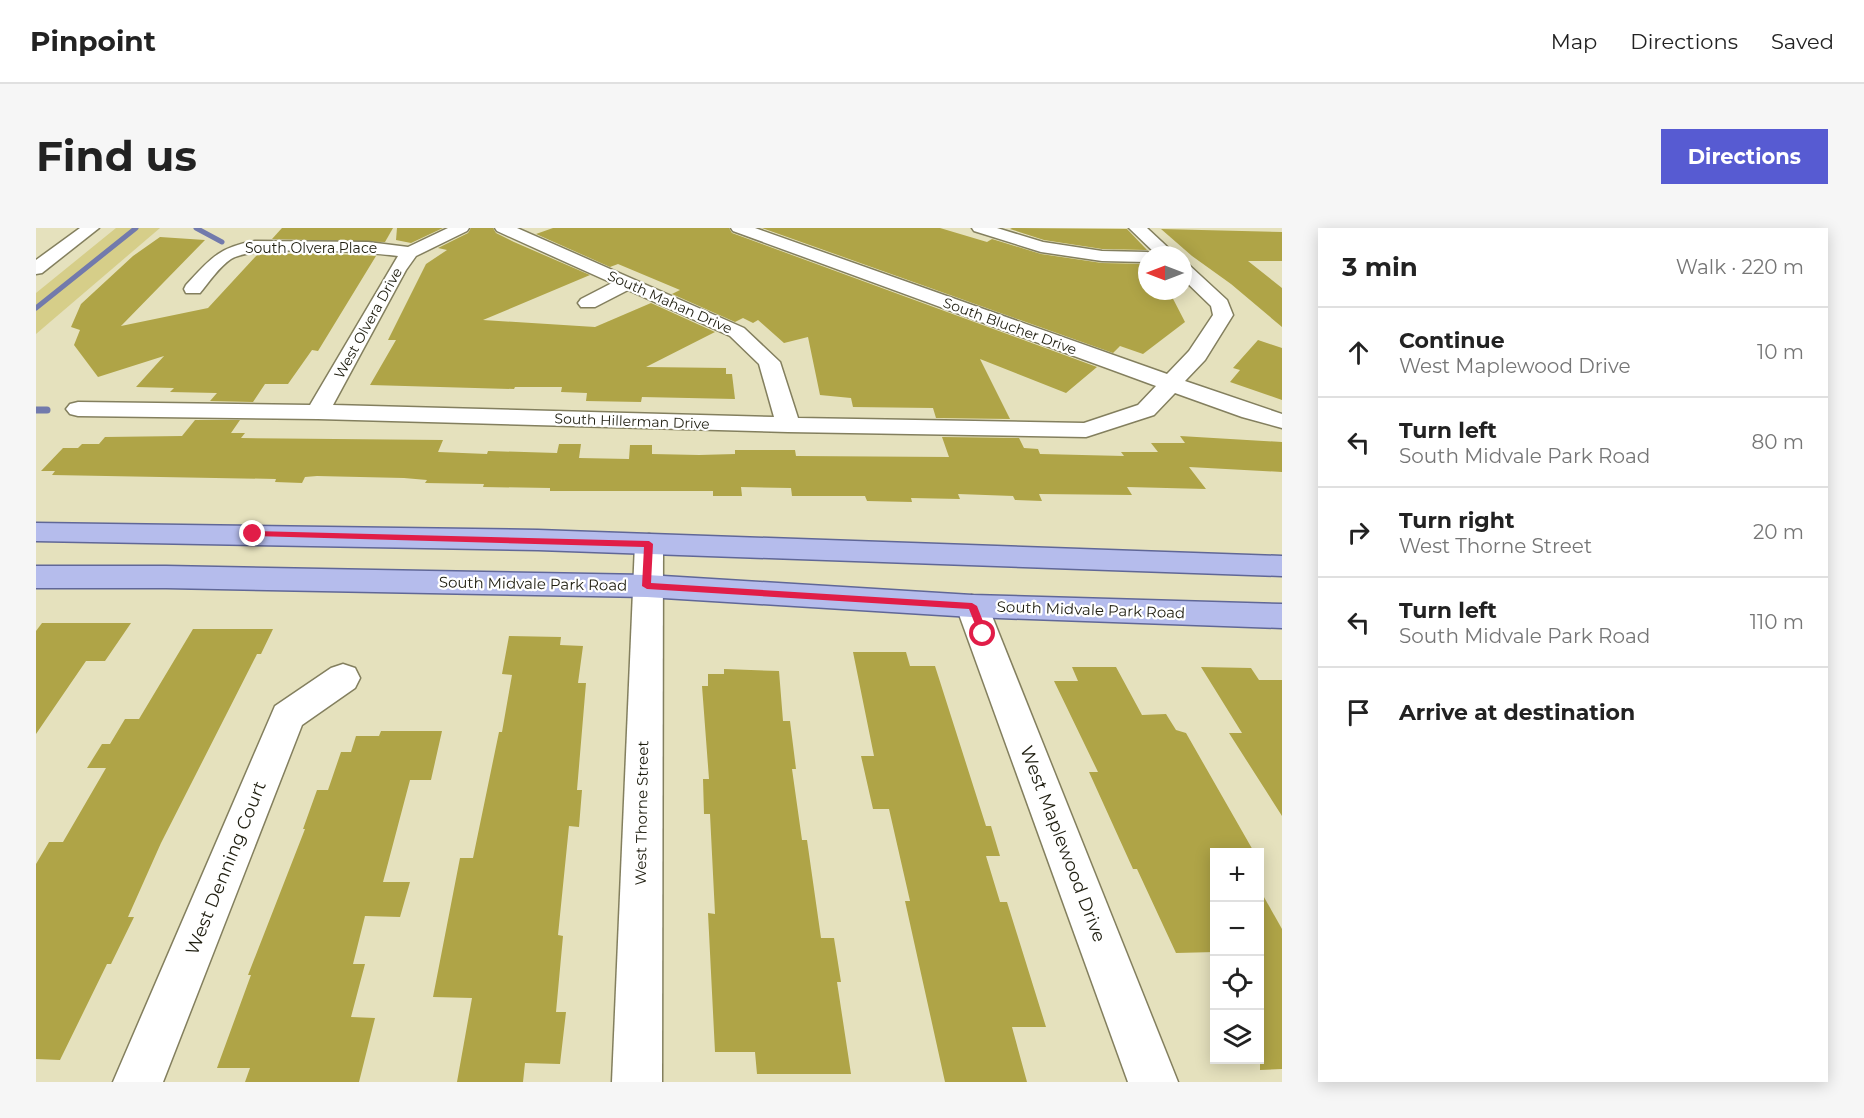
<!DOCTYPE html>
<meta charset="utf-8">
<style>
body{margin:0;font-family:Montserrat,sans-serif;background:#f6f6f6;color:#222}
.controls{position:absolute;right:18px;bottom:18px;display:grid;overflow:hidden;border-radius:0px;box-shadow:0 3px 15px #0003}
.controls button{width:54px;height:54px;display:grid;place-items:center;padding:0;border:0;border-bottom:2px solid #e0e0e0;background:#fff;color:#222;font:30px sans-serif}
.compass{position:absolute;left:1102px;top:18px;width:54px;height:54px;border-radius:50%;background:#fff;box-shadow:0 3px 15px #0003;rotate:270deg}
.stop{position:absolute;width:18px;height:18px;margin:-14px;border:4px solid #e11d48;border-radius:50%;background:#fff}
.stop.end{background:#e11d48;border-color:#fff;box-shadow:0 2px 6px #0008}
.list{margin:0;padding:0;list-style:none}
h2{display:flex;justify-content:space-between;align-items:center;height:78px;margin:0;padding:0 24px;font-size:26px}
h2 small{font-size:20px;font-weight:400;color:#767676}
.list li{display:grid;grid-template-columns:39px 1fr auto;gap:18px;align-items:center;box-sizing:border-box;height:90px;padding:0 24px;border-top:2px solid #e0e0e0}
.list b{display:block;font-size:22px;white-space:nowrap}
.list p{margin:0;font-size:20px;white-space:nowrap;color:#767676}
.list em{font-size:20px;font-style:normal;color:#767676}
.icon{flex:none;width:33px;height:33px;fill:none;stroke:currentColor;stroke-width:2;stroke-linecap:round;stroke-linejoin:round}
.map{position:relative;flex:none;width:1246px;height:854px;overflow:hidden;border-radius:0px}
header{display:flex;align-items:center;gap:36px;box-sizing:border-box;height:84px;padding:0 30px;background:#fff;border-bottom:2px solid #e0e0e0}
header strong{font-size:28px}
nav{display:flex;gap:33px;margin-inline-start:auto;font-size:21px}
.intro{display:flex;align-items:center;justify-content:space-between;box-sizing:border-box;height:144px;padding:0 36px}
h1{margin:0;font-size:42px}
.button{padding:15px 27px;border-radius:0px;background:#575bd2;color:#fff;font-size:21px;font-weight:700}
main{display:flex;gap:36px;padding:0 36px}
aside{flex:1;background:#fff;border-radius:0px;box-shadow:0 3px 15px #0003}
.map>svg:first-child{display:block}
</style>
<header>
<strong>Pinpoint</strong>
<nav><a>Map</a><a>Directions</a><a>Saved</a></nav>
</header>
<div class="intro"><h1>Find us</h1><a class="button">Directions</a></div>
<main>
<div class="map">
<svg width="1246" height="854" viewBox="0 0 1246 854">
<rect width="100%" height="100%" fill="#e5e1bd"/>
<polygon fill="#d6ce89" points="80,0 124,0 0,106 0,65"/>
<g fill="none" stroke-linecap="round" stroke-linejoin="round">
<g stroke="#727aac" stroke-width="5">
<polyline points="160,0 186,14"/>
<polyline points="0,80 100,0"/>
</g>
<polyline stroke="#727aac" stroke-width="7" points="0,182 11,182"/>
</g>
<g fill="#afa447">
<polygon points="246,0 357,0 349,14 236,11"/>
<polygon points="361,0 407,0 375,15 360,12"/>
<polygon points="435,0 457,0 460,5 478,14 554,47 447,92 559,99 615,75 679,104 610,139 690,140 690,146 696,146 699,171 606,169 605,174 550,173 551,165 525,164 526,159 479,159 478,161 334,157 360,112 352,112 390,36 411,22 402,20 432,5"/>
<polygon points="517,0 693,0 696,5 1061,139 1030,165 944,131 974,191 900,190 897,180 817,179 815,170 784,167 772,109 748,115 722,92 717,95 707,90 699,94 636,66 644,62 582,36 574,39 500,6"/>
<polygon points="726,0 904,0 951,14 956,11 1005,26 1066,35 1111,36 1111,63 1133,63 1149,94 1107,126 1084,118 1077,125"/>
<polygon points="976,0 1091,1 1111,22 1066,21 1008,12 974,1"/>
<polygon points="1125,1 1246,4 1246,33 1212,33 1246,60 1246,99 1195,56 1156,28"/>
<polygon points="124,9 169,12 85,98 172,80 221,27 276,25 340,28 282,123 276,122 252,156 229,156 217,174 174,173 181,165 134,164 138,160 100,159 128,128 62,149 38,117 44,102 35,99 45,76 97,28"/>
<polygon points="1222,112 1246,120 1246,172 1194,154 1204,142 1197,140"/>
<polygon points="159,192 204,192 195,205 209,205 205,210 407,212 402,224 451,226 452,223 521,225 523,216 545,216 543,230 593,231 594,217 616,217 616,226 663,227 699,226 699,222 759,222 760,228 913,229 906,209 983,210 988,220 1002,221 1004,226 1088,228 1085,224 1122,224 1115,215 1149,215 1144,208 1246,214 1246,244 1153,239 1170,261 1091,259 1096,267 1003,266 1006,273 979,272 977,268 922,266 924,271 875,270 876,274 831,273 829,268 756,268 755,260 705,259 706,268 677,268 677,263 514,263 514,260 447,259 448,256 389,255 391,252 368,250 281,248 269,249 266,255 239,254 240,251 16,247 19,243 5,243 27,220 42,220 46,216 63,216 69,209 146,208"/>
<polygon points="6,395 95,395 69,433 50,433 0,506 0,403"/>
<polygon points="157,401 237,401 225,426 221,426 125,615 92,689 98,689 75,736 71,736 24,832 0,831 0,636 13,614 27,614 70,540 51,540 66,516 74,516 89,491 103,491"/>
<polygon points="473,408 525,409 524,417 547,418 542,455 550,455 541,562 546,562 543,599 533,598 522,707 527,708 520,784 530,784 524,836 489,835 487,854 421,854 436,770 397,769 424,630 437,630 463,504 466,504 476,447 466,446"/>
<polygon points="817,424 870,424 874,438 899,438 950,598 955,598 964,628 950,628 964,674 971,674 1010,799 976,799 991,854 909,854 869,673 874,673 853,581 837,581 825,528 838,528"/>
<polygon points="1036,439 1080,439 1106,487 1130,486 1140,502 1150,505 1218,624 1179,624 1179,724 1140,725 1101,641 1097,641 1053,544 1062,544 1018,453 1042,453"/>
<polygon points="1165,439 1215,440 1223,452 1246,452 1246,588 1193,505 1206,505"/>
<polygon points="688,441 743,443 747,493 754,493 760,541 756,541 766,612 771,612 785,710 798,710 805,754 801,754 815,846 721,846 719,824 679,824 672,685 679,686 674,586 668,586 667,551 673,551 666,458 672,458 672,446 688,446"/>
<polygon points="345,503 406,503 395,552 374,552 347,654 374,654 364,689 329,688 317,736 329,736 315,789 339,790 323,854 209,854 214,840 181,840 215,747 212,747 269,601 267,601 281,562 292,562 305,524 315,524 320,508 343,508"/>
<polygon points="1224,662 1246,701 1246,841 1224,842"/>
</g>
<g fill="none" stroke-linecap="round" stroke-linejoin="round">
<defs>
<g id="minor">
<polygon points="44,0 63,0 6,45 0,46 0,32"/>
<path d="M 412,0 L 433,0 L 431,3 L 380,28 L 370,42 L 297,177 L 738,189 L 723,136 L 694,108 L 592,62 L 559,79 L 545,79 L 542,75 L 545,71 L 576,55 L 461,3 L 459,0 L 481,0 L 708,100 L 744,134 L 762,190 L 1048,195 L 1102,177 L 1120,158 L 697,3 L 695,0 L 719,0 L 1131,146 L 1153,123 L 1177,87 L 1175,78 L 1147,51 L 1147,36 L 1153,37 L 1191,72 L 1197,87 L 1169,132 L 1149,153 L 1246,186 L 1246,200 L 1206,189 L 1139,165 L 1118,187 L 1050,209 L 752,204 L 282,191 L 42,188 L 34,186 L 30,181 L 34,176 L 42,174 L 274,177 L 362,28 C 331,24 219,16 195,31 C 183,39 173,54 164,65 L 150,65 L 148,61 L 150,57 C 174,31 183,19 219,13 L 332,14 L 372,19 Z"/>
<polygon points="936,0 961,0 1007,14 1066,23 1111,24 1118,27 1111,27 1111,34 1066,33 1005,24 938,3"/>
<polygon points="1093,0 1111,0 1140,27 1121,27"/>
<polygon points="613,306 623,309 627,316 626,854 576,854 599,316 603,309"/>
<polygon points="936,367 947,370 952,378 1142,854 1092,854 920,378 925,370"/>
<polygon points="307,436 319,440 324,450 319,460 266,497 127,854 77,854 239,478 295,440"/>
</g>
<g id="major">
<polygon points="0,295 502,302 1246,328 1246,348 502,322 0,313"/>
<polygon points="0,338 130,338 611,347 936,367 1246,376 1246,400 936,389 611,369 130,360 0,360"/>
</g>
</defs>
<use href="#minor" stroke="#837f5e" stroke-width="3"/>
<use href="#major" stroke="#606797" stroke-width="3"/>
<use href="#minor" fill="#fff" fill-rule="evenodd"/>
<use href="#major" fill="#b5bcec" fill-rule="evenodd"/>
</g>
<polygon fill="#e11d48" points="217,303 613,313 617,316 615,355 936,375 941,378 952,406 951,409 944,409 933,381 611,361 606,358 608,319 214,308 214,304"/>
<g text-anchor="middle" stroke-width="4.5" stroke-linejoin="round" paint-order="stroke">
<g font-size="14" fill="#1e1d0f" stroke="#fff">
<text x="275" y="25">South Olvera Place</text>
<text transform="translate(634 74) rotate(24)" y="5">South Mahan Drive</text>
<text transform="translate(332 95) rotate(-61)" y="5">West Olvera Drive</text>
<text transform="translate(974 98) rotate(20)" y="5">South Blucher Drive</text>
<text transform="translate(596 193) rotate(2)" y="5">South Hillerman Drive</text>
</g>
<g font-size="15" fill="#1e1d0f" stroke="#fff">
<text transform="translate(497 356) rotate(1)" y="5">South Midvale Park Road</text>
<text transform="translate(1055 382) rotate(2)" y="5">South Midvale Park Road</text>
<text transform="translate(606 585) rotate(-89)" y="5">West Thorne Street</text>
</g>
<g font-size="18" fill="#1e1d0f" stroke="#fff">
<text transform="translate(1027 616) rotate(69)" y="6">West Maplewood Drive</text>
<text transform="translate(190 640) rotate(-68)" y="6">West Denning Court</text>
</g>
</g>
</svg>
<div class="controls">
<button>+</button>
<button>−</button>
<button><svg class="icon" aria-label="locate" viewBox="0 0 24 24"><circle cx="12" cy="12" r="6"/><path d="M12 2v4M12 18v4M2 12h4M18 12h4"/></svg></button>
<button><svg class="icon" aria-label="layers" viewBox="0 0 24 24"><path d="M12 4l9 5-9 5-9-5zM3 14l9 5 9-5"/></svg></button>
</div>
<svg class="compass" viewBox="-18 -18 36 36"><path d="M0-13l5 13h-10z" fill="#e53935"/><path d="M0 13l5-13h-10z" fill="#767676"/></svg>
<div class="stop" style="left:947px;top:406px"></div>
<div class="stop end" style="left:217px;top:306px"></div>
</div>
<aside>
<h2>3 min<small>Walk · 220 m</small></h2>
<ul class="list">
<li><svg class="icon" aria-label="ahead" viewBox="0 0 24 24"><path d="M12 20V5M6 11l6-6 6 6"/></svg><div><b>Continue</b><p>West Maplewood Drive</p></div><em>10 m</em></li>
<li><svg class="icon" aria-label="left" viewBox="0 0 24 24"><path d="M17 20v-9H6M10 6l-5 5 5 5"/></svg><div><b>Turn left</b><p>South Midvale Park Road</p></div><em>80 m</em></li>
<li><svg class="icon" aria-label="right" viewBox="0 0 24 24"><path d="M7 20v-9h11M14 6l5 5-5 5"/></svg><div><b>Turn right</b><p>West Thorne Street</p></div><em>20 m</em></li>
<li><svg class="icon" aria-label="left" viewBox="0 0 24 24"><path d="M17 20v-9H6M10 6l-5 5 5 5"/></svg><div><b>Turn left</b><p>South Midvale Park Road</p></div><em>110 m</em></li>
<li><svg class="icon" aria-label="arrive" viewBox="0 0 24 24"><path d="M6 21V4h12l-3 4 3 4H6"/></svg><div><b>Arrive at destination</b></div></li>
</ul>
</aside>
</main>
